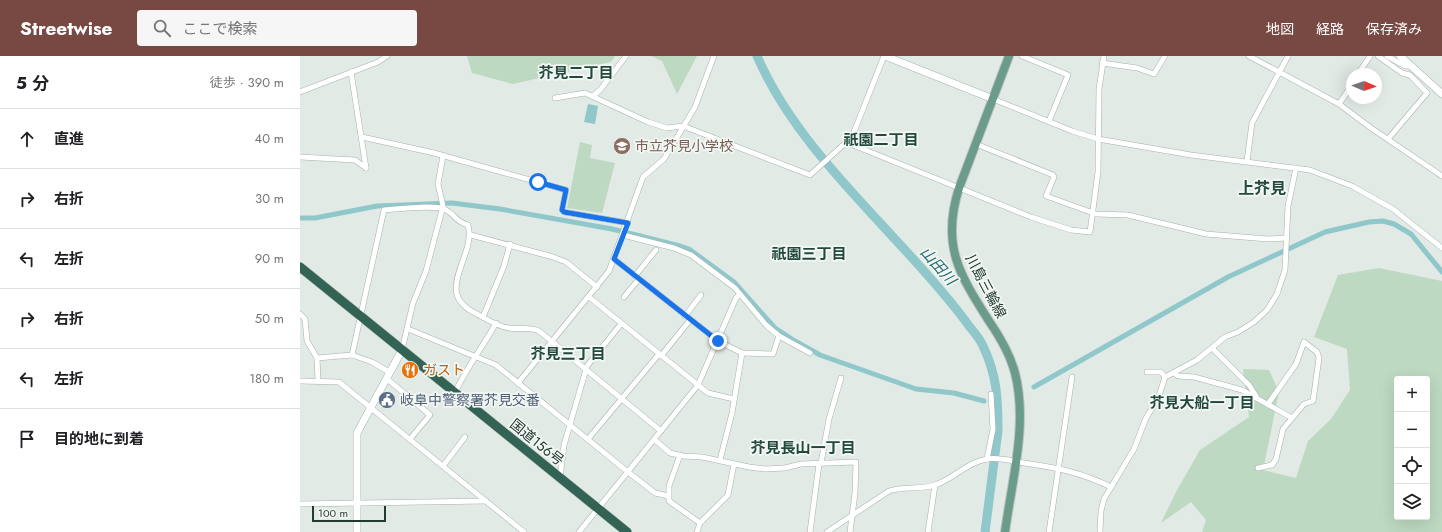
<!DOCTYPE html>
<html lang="ja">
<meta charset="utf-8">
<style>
body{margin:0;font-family:Jost,"Noto Sans JP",sans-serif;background:#f6f6f6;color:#202124}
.controls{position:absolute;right:12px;bottom:12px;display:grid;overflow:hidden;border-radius:4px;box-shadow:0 4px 16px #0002}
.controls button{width:36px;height:36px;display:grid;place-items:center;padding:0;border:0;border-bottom:1px solid #e0e0e0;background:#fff;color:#202124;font:20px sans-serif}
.compass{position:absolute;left:1046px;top:12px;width:36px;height:36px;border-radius:50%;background:#fff;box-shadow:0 4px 16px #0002;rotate:92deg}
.scale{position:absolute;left:12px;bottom:10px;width:74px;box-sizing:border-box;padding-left:4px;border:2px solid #243a31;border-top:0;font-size:11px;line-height:14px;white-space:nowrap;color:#243a31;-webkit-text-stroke:3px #f2f7f4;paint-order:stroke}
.stop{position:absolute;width:12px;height:12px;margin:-9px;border:3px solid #1a73e8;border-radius:50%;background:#fff}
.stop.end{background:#1a73e8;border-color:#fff;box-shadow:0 1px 4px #0008}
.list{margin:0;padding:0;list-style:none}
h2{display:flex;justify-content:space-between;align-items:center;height:52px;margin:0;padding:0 16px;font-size:17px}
h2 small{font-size:13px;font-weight:400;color:#757577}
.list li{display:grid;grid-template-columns:26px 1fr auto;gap:12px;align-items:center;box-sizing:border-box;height:60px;padding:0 16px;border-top:1px solid #e0e0e0}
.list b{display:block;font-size:15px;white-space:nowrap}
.list em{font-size:13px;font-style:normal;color:#757577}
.icon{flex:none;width:22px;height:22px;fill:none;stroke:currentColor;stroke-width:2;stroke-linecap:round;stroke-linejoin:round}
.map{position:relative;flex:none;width:1142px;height:476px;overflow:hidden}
header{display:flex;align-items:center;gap:24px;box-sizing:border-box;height:56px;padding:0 20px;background:#784842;color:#fff}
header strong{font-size:19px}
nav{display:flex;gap:22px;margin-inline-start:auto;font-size:14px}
.search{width:280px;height:36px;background:#f6f6f6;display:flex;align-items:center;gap:10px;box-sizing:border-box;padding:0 14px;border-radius:4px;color:#757577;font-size:15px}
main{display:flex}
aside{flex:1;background:#fff}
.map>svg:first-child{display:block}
</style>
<header>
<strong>Streetwise</strong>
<div class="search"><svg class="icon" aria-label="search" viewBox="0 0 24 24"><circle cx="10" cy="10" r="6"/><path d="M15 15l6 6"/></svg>ここで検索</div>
<nav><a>地図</a><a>経路</a><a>保存済み</a></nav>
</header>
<main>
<aside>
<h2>5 分<small>徒歩 · 390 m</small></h2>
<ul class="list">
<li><svg class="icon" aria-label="ahead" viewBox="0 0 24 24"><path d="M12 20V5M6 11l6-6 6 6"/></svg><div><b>直進</b></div><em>40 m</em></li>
<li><svg class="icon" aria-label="right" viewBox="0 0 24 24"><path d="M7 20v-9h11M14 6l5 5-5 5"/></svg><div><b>右折</b></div><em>30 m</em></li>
<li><svg class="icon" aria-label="left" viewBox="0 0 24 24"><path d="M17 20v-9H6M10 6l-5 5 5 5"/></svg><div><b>左折</b></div><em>90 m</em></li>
<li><svg class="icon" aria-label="right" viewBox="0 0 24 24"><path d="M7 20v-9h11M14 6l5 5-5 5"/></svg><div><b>右折</b></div><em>50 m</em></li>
<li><svg class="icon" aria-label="left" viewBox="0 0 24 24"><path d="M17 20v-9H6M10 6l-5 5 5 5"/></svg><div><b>左折</b></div><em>180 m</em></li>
<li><svg class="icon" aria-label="arrive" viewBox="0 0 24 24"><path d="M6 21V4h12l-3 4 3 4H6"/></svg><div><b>目的地に到着</b></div></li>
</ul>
</aside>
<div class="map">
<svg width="1142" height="476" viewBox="0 0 1142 476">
<rect width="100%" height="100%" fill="#e2eae6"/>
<g fill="#bdd9c1" fill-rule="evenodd">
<polygon points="167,0 315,0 311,6 213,28 172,17"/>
<polygon points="351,0 397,0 377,38 362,5"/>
<polygon points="280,86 292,89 290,102 315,107 302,157 267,152"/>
<path d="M 1079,212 L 1142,225 L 1142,476 L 902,476 L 906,464 L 891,446 L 861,467 L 877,434 L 900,394 L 949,361 L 943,313 L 969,314 L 979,336 L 963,414 L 996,422 L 1008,385 L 1031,363 L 1050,334 L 1047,293 L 1014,281 L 1038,219 ZM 1097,323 L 1127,323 L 1127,461 L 1097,461 Z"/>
</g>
<polygon fill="#8fc7ca" points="288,48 298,50 295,68 284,66"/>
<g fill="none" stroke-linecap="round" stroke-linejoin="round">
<g stroke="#8fc7ca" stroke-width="5">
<polyline points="0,162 15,162 77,150 152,147 200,153 312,173 380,190 389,193 434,226 475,272 495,285 520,299 616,333 654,337 684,345"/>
<polyline points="734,331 928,221 1025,176 1069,166 1083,165 1094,168 1111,178 1142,216"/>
</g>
<path stroke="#8fc7ca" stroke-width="9" d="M 457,0 C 493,83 564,147 623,214 C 639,232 655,250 669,270 C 674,276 680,283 683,290 C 697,319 698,343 698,375 L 685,476"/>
<defs>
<g id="street">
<polyline points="722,0 768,19 749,65"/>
<polyline points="949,0 1039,48 1071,72 1142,120"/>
<polyline points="1078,0 1102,17 1110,19 1127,37 1088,83"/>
<polyline points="1087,0 1105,10 1112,10"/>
<polyline points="802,7 837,12 854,18 865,0"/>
<polyline points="51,16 66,112"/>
<polyline points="1058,18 1070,0"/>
<polyline points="0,36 78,6 87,0"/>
<polyline points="293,40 300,34 326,0"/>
<polyline points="255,42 285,37 348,66 367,72 383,70 510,119 552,81 584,0"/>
<polyline points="693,43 772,75 798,83 891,99 1010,114 1052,130 1093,153 1142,192"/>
<polyline points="1039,48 1052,29"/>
<polyline points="62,81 134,97 266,134 262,154 264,156 328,167"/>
<polyline points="548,87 731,161 771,174 790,176 798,116 799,33 804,0"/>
<polyline points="676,88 753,119 754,121 746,140 796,158 828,159 906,178 968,183 986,182"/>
<polyline points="0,101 55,104 66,112"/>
<polyline points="947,105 952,67 988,0"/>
<polyline points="171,179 253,201 266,206 297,231"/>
<polyline points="323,179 374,192 391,199 435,232 466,269 479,280 510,297"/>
<polyline points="314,203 418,285 442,297 473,298 479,280"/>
<polyline points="335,220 356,194"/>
<polyline points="289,241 408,337 434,343"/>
<polyline points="324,241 339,223"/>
<polyline points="0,258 5,263 7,285 17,302 18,324"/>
<polyline points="385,260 401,239"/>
<polyline points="183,261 204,210 210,188"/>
<polyline points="108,273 196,309 328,416 355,437 368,440"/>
<polyline points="912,292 949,329 956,340"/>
<polyline points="102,294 113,247 126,215 143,150 138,128 143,100"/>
<polyline points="361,300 390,264"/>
<polyline points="17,302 52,299"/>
<path d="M 89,316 L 72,306 L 52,299 L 84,154 C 97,153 136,148 146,154 C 156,159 154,165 168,169 C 177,200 132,236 175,257 C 185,262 198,271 209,272 C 219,274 229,270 239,275 L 361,375"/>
<polyline points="847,316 861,316 865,321"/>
<polyline points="874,317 878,320 894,321 942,334 992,362"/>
<polyline points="86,322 130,359 110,383"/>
<polyline points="0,325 39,326 224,476"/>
<polyline points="218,327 309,215 343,121 364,103 395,51 414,0"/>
<path d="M 155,337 C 166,312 183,291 196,267"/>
<path d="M 691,338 L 693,373 L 687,403 C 699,401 712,405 724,407 C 758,412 780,416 811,431"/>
<polyline points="288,383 359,298"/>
<polyline points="355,384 370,397 383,400 402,401 449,411 465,413 485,412 501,408 556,406 555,437 550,476"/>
<polyline points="380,399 369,430 369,445 400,467"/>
<polyline points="420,404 432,357 442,297"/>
<polyline points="521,407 529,363 541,322"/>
<polyline points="143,410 165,381"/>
<polyline points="958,412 972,409 976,403 983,373 1004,348 1013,345 1019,302 1017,296 1004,286 996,308 968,348"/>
<polyline points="260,422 264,389 287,310 321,268"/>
<polyline points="0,448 186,445"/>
<polyline points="279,476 398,329 436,242 440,238"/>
<polyline points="397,476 400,467 428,439 434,408"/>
<polyline points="510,476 519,408"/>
<path d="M 527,476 L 589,435 C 604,430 619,434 635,429 C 653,423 668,406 687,403"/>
<polyline points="628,476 635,429"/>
<polyline points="749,476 772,321"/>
<polyline points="800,476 801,455 804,443 834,393 846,362 858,343 865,321 897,304 925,281 938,276 954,266 967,254 977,238 985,214 988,150 996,112"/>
</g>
<g id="secondary">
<polyline points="585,0 693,43"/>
<polyline points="1100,0 1142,38"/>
<polyline points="57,476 57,377 102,294"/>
</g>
<path id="primary" d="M 705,476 C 712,424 728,368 715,317 C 710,298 700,281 689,265 C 659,218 641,189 659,132 L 709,0"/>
<polyline id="highway" points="0,211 327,476"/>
</defs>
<use href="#street" stroke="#a5b2ac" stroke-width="6"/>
<use href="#secondary" stroke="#a2b5ac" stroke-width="8"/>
<use href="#primary" stroke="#bdc4c1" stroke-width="10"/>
<use href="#highway" stroke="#bdc4c1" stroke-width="10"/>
<use href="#street" stroke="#fff" stroke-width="5"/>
<use href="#secondary" stroke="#fff" stroke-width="7"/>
<use href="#primary" stroke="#6b9b8a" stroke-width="8"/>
<use href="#highway" stroke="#336354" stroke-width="9"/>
</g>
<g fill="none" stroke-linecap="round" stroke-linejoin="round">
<polyline stroke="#1a73e8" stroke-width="5" points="238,126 266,134 262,154 264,156 328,167 314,203 418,285"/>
</g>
<defs>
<symbol id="school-disc" viewBox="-11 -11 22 22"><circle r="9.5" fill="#8d6e63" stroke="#f2f7f4"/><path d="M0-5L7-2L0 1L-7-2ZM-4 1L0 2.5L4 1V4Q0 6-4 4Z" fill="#fff"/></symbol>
<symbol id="restaurant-disc" viewBox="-11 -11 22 22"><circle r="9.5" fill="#e8710a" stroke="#f2f7f4"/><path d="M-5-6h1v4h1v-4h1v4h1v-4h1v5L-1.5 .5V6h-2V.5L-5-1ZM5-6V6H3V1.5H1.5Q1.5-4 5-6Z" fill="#fff"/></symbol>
<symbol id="civic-disc" viewBox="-11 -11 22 22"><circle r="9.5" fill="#5c6f8a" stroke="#f2f7f4"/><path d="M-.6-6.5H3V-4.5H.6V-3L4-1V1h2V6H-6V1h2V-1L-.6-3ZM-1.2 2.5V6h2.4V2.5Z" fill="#fff"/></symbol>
</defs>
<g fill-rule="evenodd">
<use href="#school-disc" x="312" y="80" width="20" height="20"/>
<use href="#restaurant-disc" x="100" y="304" width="20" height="20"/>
<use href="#civic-disc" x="77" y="334" width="20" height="20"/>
</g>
<g text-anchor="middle" stroke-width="3.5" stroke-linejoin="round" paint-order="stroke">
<g font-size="14" fill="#785e54" stroke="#f2f7f4" text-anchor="start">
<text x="335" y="95">市立芥見小学校</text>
</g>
<g font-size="14" fill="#243a31" stroke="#f2f7f4">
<text transform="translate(686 230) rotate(62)" y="5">川島三輪線</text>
<text transform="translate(237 386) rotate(39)" y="5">国道156号</text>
</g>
<g font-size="14" fill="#c56008" stroke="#f2f7f4" text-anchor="start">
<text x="123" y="319">ガスト</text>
</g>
<g font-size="14" fill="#4e5e75" stroke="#f2f7f4" text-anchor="start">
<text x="100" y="349">岐阜中警察署芥見交番</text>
</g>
<g font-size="15" font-weight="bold" fill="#22493c" stroke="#f2f7f4">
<text x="276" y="22">芥見二丁目</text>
<text x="581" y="89">祇園二丁目</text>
<text x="509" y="203">祇園三丁目</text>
<text x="268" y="303">芥見三丁目</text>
<text x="902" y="352">芥見大船一丁目</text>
<text x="503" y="397">芥見長山一丁目</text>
</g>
<g font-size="15" font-style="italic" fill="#246b6f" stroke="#f2f7f4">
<text transform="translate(638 210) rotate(48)" y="5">山田川</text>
</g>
<g font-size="16" font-weight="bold" fill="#22493c" stroke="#f2f7f4">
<text x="962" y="138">上芥見</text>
</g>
</g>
</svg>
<div class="controls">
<button>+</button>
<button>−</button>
<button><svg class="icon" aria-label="locate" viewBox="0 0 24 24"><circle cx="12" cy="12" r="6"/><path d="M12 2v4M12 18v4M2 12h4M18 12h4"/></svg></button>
<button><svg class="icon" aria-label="layers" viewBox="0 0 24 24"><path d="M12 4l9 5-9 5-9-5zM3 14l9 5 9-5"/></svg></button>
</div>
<svg class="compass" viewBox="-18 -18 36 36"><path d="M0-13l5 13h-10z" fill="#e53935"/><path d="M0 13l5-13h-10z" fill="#757577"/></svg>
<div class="scale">100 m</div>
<div class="stop" style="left:238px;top:126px"></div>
<div class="stop end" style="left:418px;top:285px"></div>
</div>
</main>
